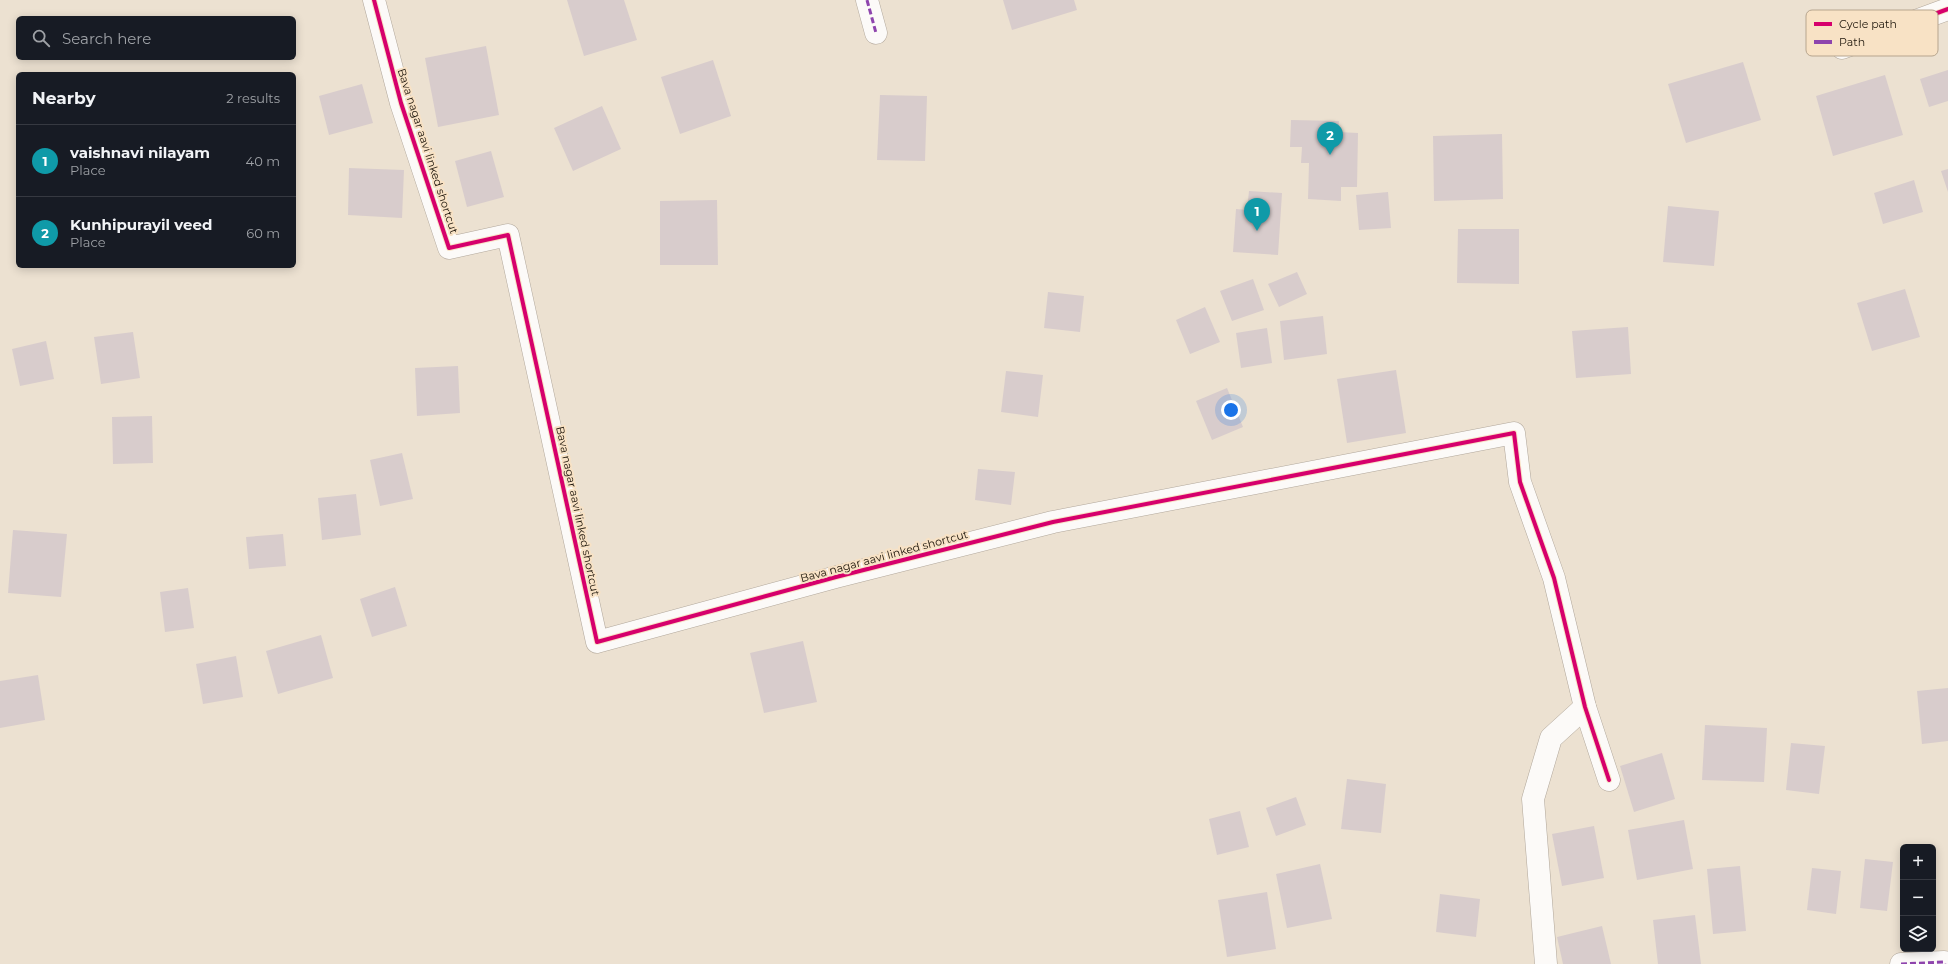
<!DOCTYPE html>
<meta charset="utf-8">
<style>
body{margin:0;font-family:Montserrat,sans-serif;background:#242831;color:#f1f3f6}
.controls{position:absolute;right:12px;bottom:12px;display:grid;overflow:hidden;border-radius:6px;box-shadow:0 2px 10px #0003}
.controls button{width:36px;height:36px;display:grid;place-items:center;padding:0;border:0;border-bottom:1px solid #363941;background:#171b24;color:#f1f3f6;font:20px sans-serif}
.you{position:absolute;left:1231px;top:410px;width:14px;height:14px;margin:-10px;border:3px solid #fff;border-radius:50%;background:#1a73e8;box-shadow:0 0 0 6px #1a73e833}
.badge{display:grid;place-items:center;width:26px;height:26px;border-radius:50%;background:#b3b0ac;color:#fff;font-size:13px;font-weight:700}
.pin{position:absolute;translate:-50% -33px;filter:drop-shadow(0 1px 2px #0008)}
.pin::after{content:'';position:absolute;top:21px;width:14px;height:12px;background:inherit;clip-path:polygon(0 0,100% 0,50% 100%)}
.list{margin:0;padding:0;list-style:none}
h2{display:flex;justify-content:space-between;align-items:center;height:52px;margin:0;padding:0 16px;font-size:17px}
h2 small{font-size:13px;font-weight:400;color:#9ea1a6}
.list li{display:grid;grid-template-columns:26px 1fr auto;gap:12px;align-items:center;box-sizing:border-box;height:72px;padding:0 16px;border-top:1px solid #363941}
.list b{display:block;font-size:15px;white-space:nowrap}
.list p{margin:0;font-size:13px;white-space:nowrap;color:#9ea1a6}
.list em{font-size:13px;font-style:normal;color:#9ea1a6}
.icon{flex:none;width:22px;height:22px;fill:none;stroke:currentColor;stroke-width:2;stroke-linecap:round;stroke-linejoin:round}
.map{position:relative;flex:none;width:1948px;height:964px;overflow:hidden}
.search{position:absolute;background:#171b24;box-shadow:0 2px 10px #0003;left:16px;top:16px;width:280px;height:44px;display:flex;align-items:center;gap:10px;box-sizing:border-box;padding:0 14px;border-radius:6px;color:#9ea1a6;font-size:15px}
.panel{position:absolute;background:#171b24;box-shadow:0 2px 10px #0003;left:16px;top:72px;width:280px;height:196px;border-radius:6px}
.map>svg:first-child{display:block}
</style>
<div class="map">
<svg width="1948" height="964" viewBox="0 0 1948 964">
<rect width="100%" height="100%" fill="#ece1d1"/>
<g fill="#d8cccc">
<polygon points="567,0 624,0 637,40 584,56"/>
<polygon points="1003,0 1074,0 1077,10 1012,30"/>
<polygon points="486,46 499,115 438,127 425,58"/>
<polygon points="713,60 731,116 680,134 661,77"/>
<polygon points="1743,62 1761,120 1686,143 1668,84"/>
<polygon points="1948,70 1948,101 1929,107 1920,79"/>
<polygon points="1885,75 1903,135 1833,156 1816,96"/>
<polygon points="362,84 373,123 329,135 319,96"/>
<polygon points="880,95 927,96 925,161 877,160"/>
<polygon points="602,106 621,149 573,171 554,128"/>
<polygon points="1291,120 1339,121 1338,132 1358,133 1357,187 1341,187 1341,201 1308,199 1309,163 1301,163 1302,147 1290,147"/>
<polygon points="1502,134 1503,199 1434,201 1433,136"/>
<polygon points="491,151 504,197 467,207 455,161"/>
<polygon points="349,168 404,170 402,218 348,215"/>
<polygon points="1948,169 1948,192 1941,171"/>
<polygon points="1914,180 1923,212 1883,224 1874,193"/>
<polygon points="1249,191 1282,193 1278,255 1233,252 1236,209 1247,210"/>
<polygon points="1388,192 1391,228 1359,230 1356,195"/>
<polygon points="717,200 718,265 660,265 660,201"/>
<polygon points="1668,206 1719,211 1714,266 1663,262"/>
<polygon points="1458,229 1519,229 1519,284 1457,283"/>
<polygon points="1297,272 1307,294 1279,307 1268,284"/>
<polygon points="1253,279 1264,310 1232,321 1220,291"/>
<polygon points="1905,289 1920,337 1872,351 1857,303"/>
<polygon points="1048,292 1084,296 1080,332 1044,328"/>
<polygon points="1205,307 1220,342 1190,354 1176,320"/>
<polygon points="1323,316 1327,354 1284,360 1280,321"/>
<polygon points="1628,327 1631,374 1576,378 1572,331"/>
<polygon points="1267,328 1272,363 1241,368 1236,333"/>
<polygon points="133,332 140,378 101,384 94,337"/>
<polygon points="46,341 54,379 20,386 12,349"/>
<polygon points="458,366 460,413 417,416 415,368"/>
<polygon points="1396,370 1406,433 1347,443 1337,379"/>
<polygon points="1006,371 1043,375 1038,417 1001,412"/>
<polygon points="1227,388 1243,427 1212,440 1196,401"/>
<polygon points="152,416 153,463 113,464 112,417"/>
<polygon points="402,453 413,499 380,506 370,460"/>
<polygon points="978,469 1015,472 1011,505 975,500"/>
<polygon points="356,494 361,535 322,540 318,498"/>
<polygon points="13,530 67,534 61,597 8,593"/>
<polygon points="283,534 286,566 249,569 246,537"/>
<polygon points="395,587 407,626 372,637 360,599"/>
<polygon points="188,588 194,628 165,632 160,592"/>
<polygon points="321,635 333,678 278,694 266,651"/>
<polygon points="803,641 817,702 764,713 750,653"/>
<polygon points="236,656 243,697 203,704 196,664"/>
<polygon points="38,675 45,720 0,728 0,681"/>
<polygon points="1948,688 1948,741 1922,744 1917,691"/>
<polygon points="1705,725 1767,728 1764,782 1702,780"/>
<polygon points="1791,743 1825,746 1819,794 1786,790"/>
<polygon points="1662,753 1675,799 1634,812 1620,766"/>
<polygon points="1347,779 1386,784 1381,833 1341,829"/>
<polygon points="1296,797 1306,825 1276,836 1266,808"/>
<polygon points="1240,811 1249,847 1217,855 1209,819"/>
<polygon points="1684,820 1693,869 1637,880 1628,830"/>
<polygon points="1594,826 1604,878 1562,886 1552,834"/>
<polygon points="1865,859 1893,862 1887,911 1860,908"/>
<polygon points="1320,864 1332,919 1287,928 1276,874"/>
<polygon points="1740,866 1746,931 1713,934 1707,869"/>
<polygon points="1812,868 1841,871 1836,914 1807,910"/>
<polygon points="1267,892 1276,949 1227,957 1218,900"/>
<polygon points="1440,894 1480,899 1476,937 1436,932"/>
<polygon points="1695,915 1701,964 1658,964 1653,920"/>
<polygon points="1602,926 1611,964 1563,964 1557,937"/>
</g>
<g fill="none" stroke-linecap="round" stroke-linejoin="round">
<defs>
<g id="street">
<polyline points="374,0 401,103 449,248 508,235 597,642 836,577 1053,522 1514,433 1520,482 1554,578 1585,707 1609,780"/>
<polyline points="867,0 876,33"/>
<polyline points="1842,48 1948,9"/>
<polyline points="1546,964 1533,799 1551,738 1585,707"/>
<polyline points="1901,964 1944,962 1945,964"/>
</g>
</defs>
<use href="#street" stroke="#b1a79b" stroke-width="23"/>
<use href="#street" stroke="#fcfaf8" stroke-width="22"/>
<g stroke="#8e44ad" stroke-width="3" stroke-dasharray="6 3" stroke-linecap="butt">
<polyline points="867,0 876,33"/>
<polyline points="1901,964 1944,962 1945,964"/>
</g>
<defs>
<g id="cycleway">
<polyline points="374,0 401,103 449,248 508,235 597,642 836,577 1053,522 1514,433 1520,482 1554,578 1585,707 1609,780"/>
<polyline points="1842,48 1948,9"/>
</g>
</defs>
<use href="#cycleway" stroke="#f8e2c5" stroke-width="6"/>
<use href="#cycleway" stroke="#d6006c" stroke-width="4"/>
</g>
<g text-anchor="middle" stroke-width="4" stroke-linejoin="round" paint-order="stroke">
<g font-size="11" fill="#1f170c" stroke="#f8e2c5">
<text transform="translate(428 151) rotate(72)" y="4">Bava nagar aavi linked shortcut</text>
<text transform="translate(578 511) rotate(78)" y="4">Bava nagar aavi linked shortcut</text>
<text transform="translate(884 556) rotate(-15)" y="4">Bava nagar aavi linked shortcut</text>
</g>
</g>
<rect x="1806" y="10" width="132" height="46" rx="6" fill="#f8e2c5" stroke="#b7a58e" stroke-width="1"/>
<rect x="1814" y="22" width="18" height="4" fill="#d6006c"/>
<rect x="1814" y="40" width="18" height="4" fill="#8e44ad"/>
<g font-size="11" fill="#1f170c">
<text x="1839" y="28">Cycle path</text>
<text x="1839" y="46">Path</text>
</g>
</svg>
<div class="controls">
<button>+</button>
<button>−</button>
<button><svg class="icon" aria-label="layers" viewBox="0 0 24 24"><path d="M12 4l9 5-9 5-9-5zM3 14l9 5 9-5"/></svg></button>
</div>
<div class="you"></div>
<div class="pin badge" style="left:1257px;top:231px;background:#0f9aa8">1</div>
<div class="pin badge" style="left:1330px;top:155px;background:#0f9aa8">2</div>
<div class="search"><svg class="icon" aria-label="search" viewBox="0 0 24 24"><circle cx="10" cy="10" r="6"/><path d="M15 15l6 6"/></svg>Search here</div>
<section class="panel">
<h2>Nearby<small>2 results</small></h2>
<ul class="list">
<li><span class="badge" style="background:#0f9aa8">1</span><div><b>vaishnavi nilayam</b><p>Place</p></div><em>40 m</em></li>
<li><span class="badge" style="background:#0f9aa8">2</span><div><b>Kunhipurayil veed</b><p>Place</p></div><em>60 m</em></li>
</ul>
</section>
</div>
